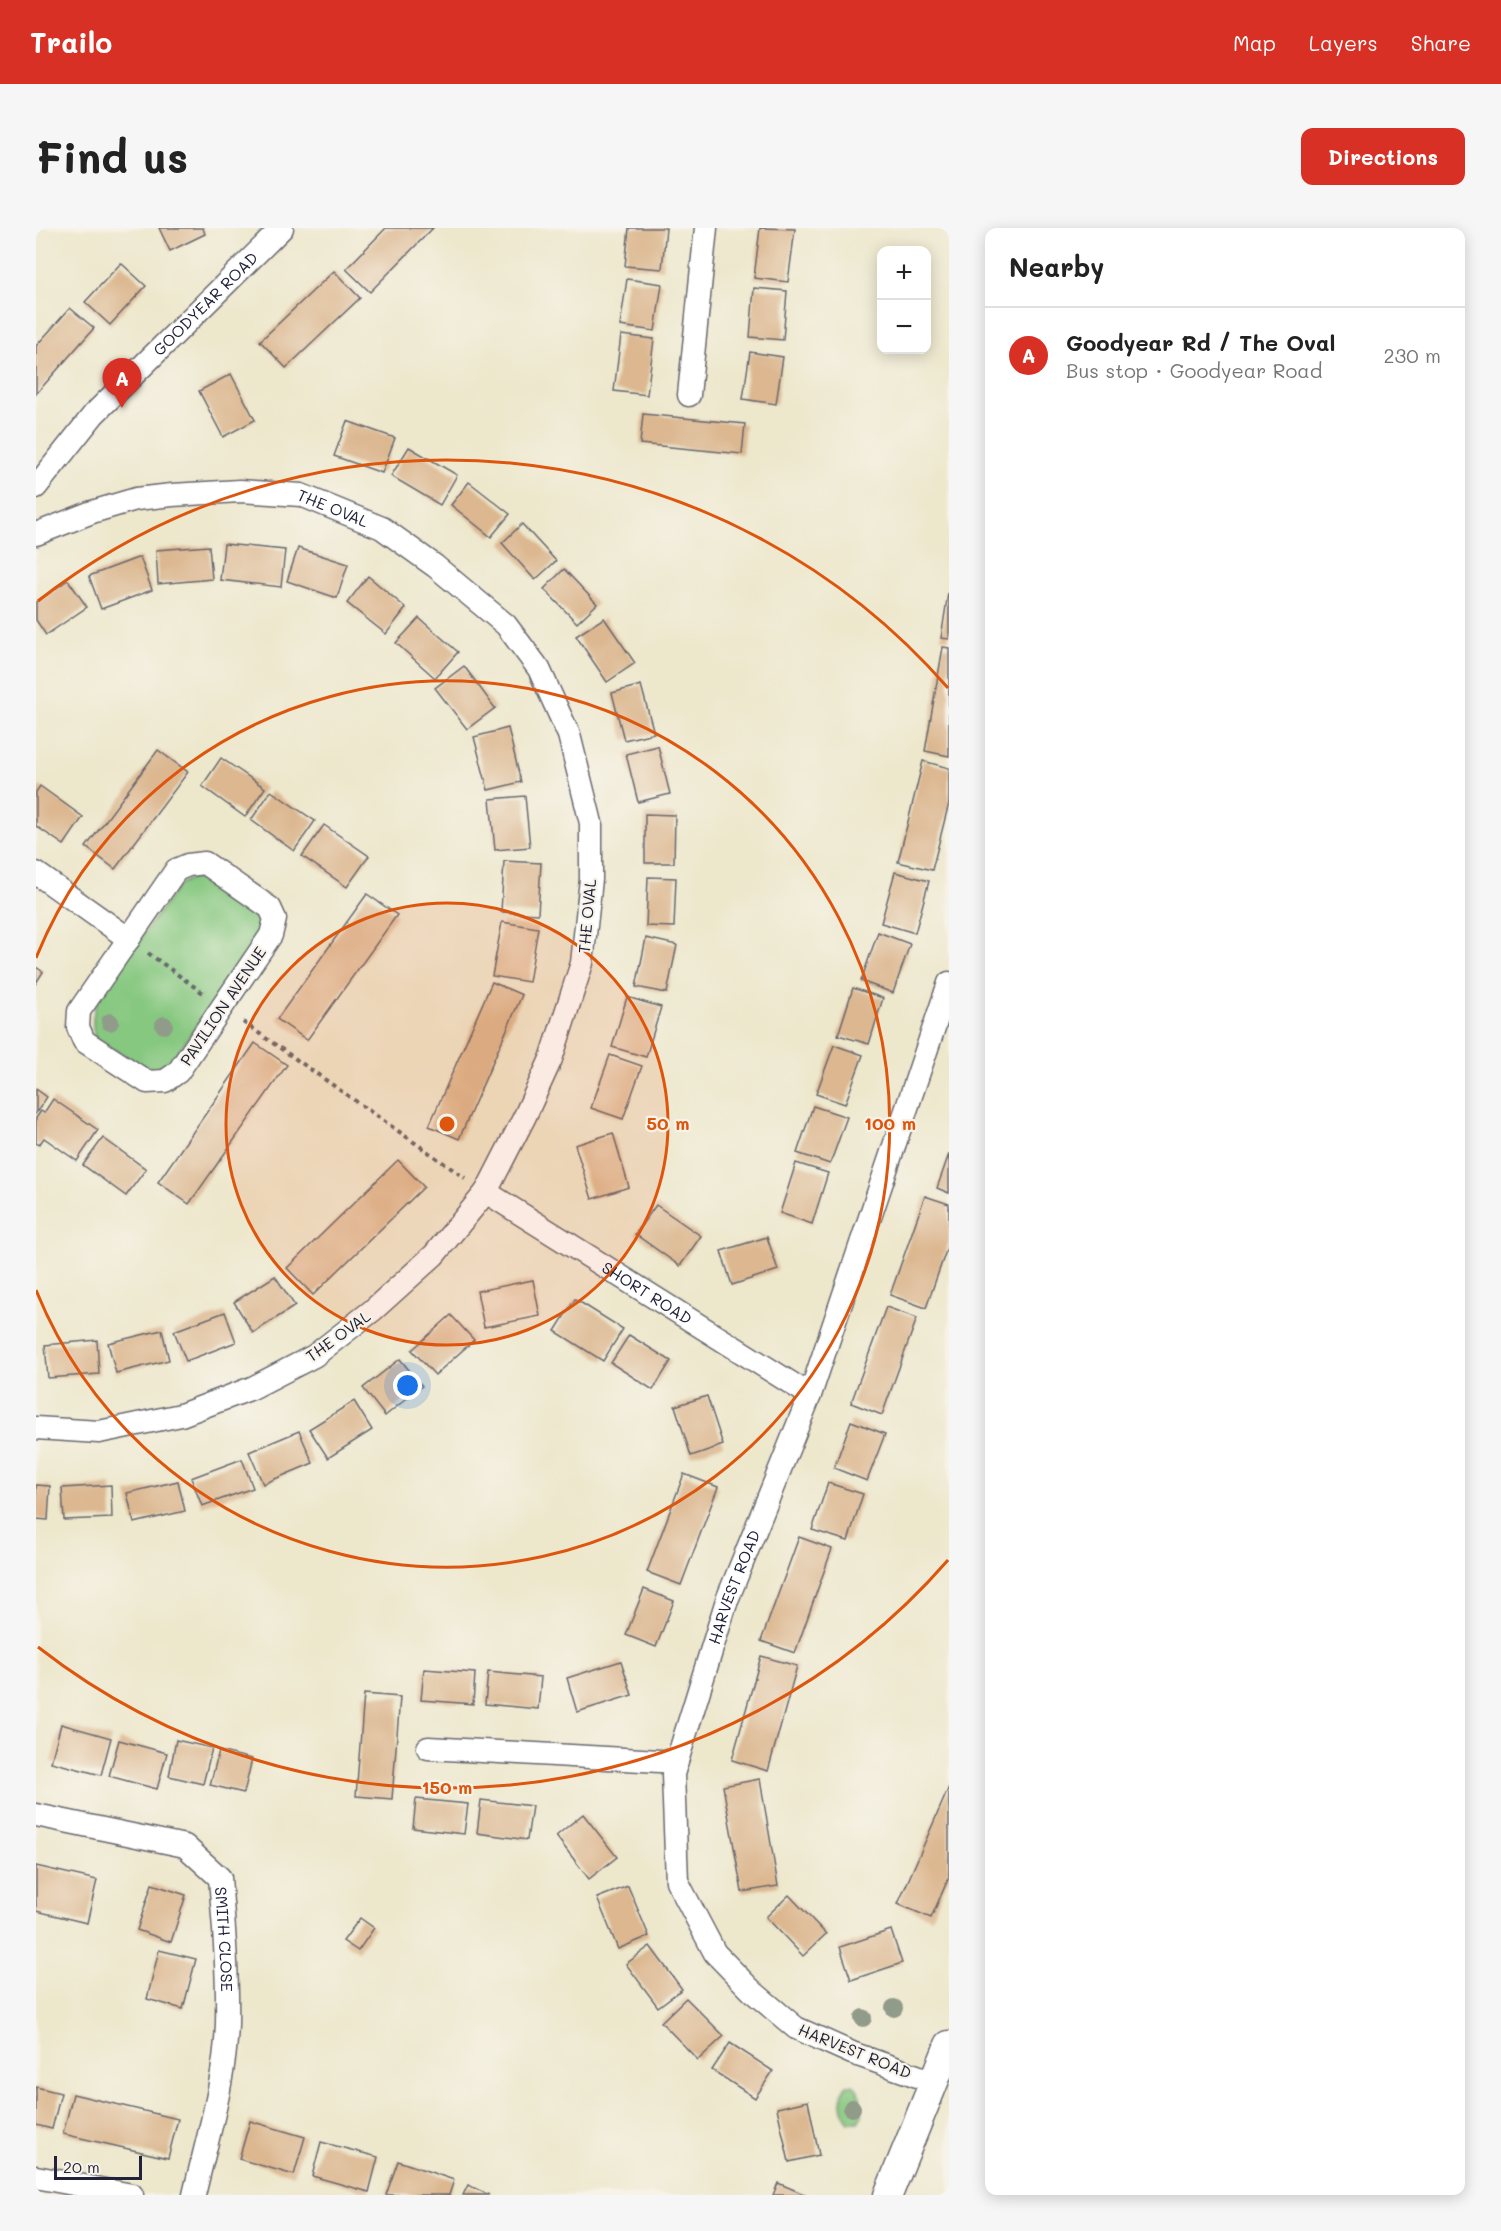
<!DOCTYPE html>
<meta charset="utf-8">
<style>
body{margin:0;font-family:Mali,sans-serif;background:#f6f6f6;color:#222}
.controls{position:absolute;right:18px;top:18px;display:grid;overflow:hidden;border-radius:12px;box-shadow:0 3px 15px #0003}
.controls button{width:54px;height:54px;display:grid;place-items:center;padding:0;border:0;border-bottom:2px solid #e0e0e0;background:#fff;color:#222;font:30px sans-serif}
.scale{position:absolute;left:18px;bottom:15px;width:88px;box-sizing:border-box;padding-left:6px;border:3px solid #22223b;border-top:0;font-size:16px;line-height:21px;white-space:nowrap;color:#22223b;-webkit-text-stroke:4px #f7f3e8;paint-order:stroke}
.you{position:absolute;left:372px;top:1158px;width:21px;height:21px;margin:-15px;border:4px solid #fff;border-radius:50%;background:#1a73e8;box-shadow:0 0 0 9px #1a73e833}
.badge{display:grid;place-items:center;width:39px;height:39px;border-radius:50%;background:#d93025;color:#fff;font-size:20px;font-weight:700}
.pin{position:absolute;translate:-50% -50px;filter:drop-shadow(0 2px 3px #0008)}
.pin::after{content:'';position:absolute;top:32px;width:21px;height:18px;background:inherit;clip-path:polygon(0 0,100% 0,50% 100%)}
.list{margin:0;padding:0;list-style:none}
h2{display:flex;justify-content:space-between;align-items:center;height:78px;margin:0;padding:0 24px;font-size:26px}
h2 small{font-size:20px;font-weight:400;color:#767676}
.list li{display:grid;grid-template-columns:39px 1fr auto;gap:18px;align-items:center;box-sizing:border-box;height:96px;padding:0 24px;border-top:2px solid #e0e0e0}
.list b{display:block;font-size:22px;white-space:nowrap}
.list p{margin:0;font-size:20px;white-space:nowrap;color:#767676}
.list em{font-size:20px;font-style:normal;color:#767676}
.map{position:relative;flex:none;width:913px;height:1967px;overflow:hidden;border-radius:12px}
header{display:flex;align-items:center;gap:36px;box-sizing:border-box;height:84px;padding:0 30px;background:#d93025;color:#fff}
header strong{font-size:28px}
nav{display:flex;gap:33px;margin-inline-start:auto;font-size:21px}
.intro{display:flex;align-items:center;justify-content:space-between;box-sizing:border-box;height:144px;padding:0 36px}
h1{margin:0;font-size:42px}
.button{padding:15px 27px;border-radius:12px;background:#d93025;color:#fff;font-size:21px;font-weight:700}
main{display:flex;gap:36px;padding:0 36px}
aside{flex:1;background:#fff;border-radius:12px;box-shadow:0 3px 15px #0003}
.map>svg:first-child{display:block}
</style>
<header>
<strong>Trailo</strong>
<nav><a>Map</a><a>Layers</a><a>Share</a></nav>
</header>
<div class="intro"><h1>Find us</h1><a class="button">Directions</a></div>
<main>
<div class="map">
<svg width="913" height="1967" viewBox="0 0 913 1967">
<rect width="100%" height="100%" fill="#f7f3e8"/>
<filter id="ink" filterUnits="userSpaceOnUse"><feTurbulence type="fractalNoise" baseFrequency=".0167" numOctaves="2"/><feDisplacementMap in="SourceGraphic" scale="12" xChannelSelector="R" yChannelSelector="G"/><feConvolveMatrix kernelMatrix="1 2 1 2 8 2 1 2 1" color-interpolation-filters="sRGB"/></filter>
<filter id="wash" filterUnits="userSpaceOnUse"><feTurbulence type="fractalNoise" baseFrequency=".008" numOctaves="4" result="noise"/><feDisplacementMap in="SourceGraphic" scale="24" xChannelSelector="R" yChannelSelector="G"/><feGaussianBlur stdDeviation="1.35" result="paint"/><feColorMatrix in="noise" values="0 0 0 0 0 0 0 0 0 0 0 0 0 0 0 0 0 1.4 0 .05"/><feComposite in="paint" operator="in"/></filter>
<g filter="url(#wash)">
<rect width="100%" height="100%" fill="#ede7cc"/>
<g fill="#86c880" stroke="#54755e" stroke-width="1.5">
<path d="M 158,649 L 186,654 L 217,675 L 224,690 L 225,703 L 135,835 L 120,841 L 107,839 L 59,811 C 54,792 58,779 66,762 L 144,656 Z"/>
<path d="M 811,1857 L 817,1857 L 823,1863 L 826,1887 L 822,1894 L 813,1894 C 806,1886 802,1865 811,1857 Z"/>
</g>
<g id="blocks">
<g fill="#dcb790">
<polygon points="123,0 167,0 169,6 134,23"/>
<polygon points="350,0 397,0 334,64 310,41"/>
<polygon points="593,0 630,0 626,41 589,38"/>
<polygon points="724,0 759,1 752,54 718,50"/>
<polygon points="85,35 110,58 74,97 49,74"/>
<polygon points="298,43 324,70 250,140 224,113"/>
<polygon points="591,51 626,56 619,103 584,98"/>
<polygon points="718,60 751,63 747,112 714,109"/>
<polygon points="34,80 58,100 0,166 0,118"/>
<polygon points="585,107 618,111 611,167 578,163"/>
<polygon points="714,124 747,129 740,176 707,171"/>
<polygon points="195,146 219,192 187,209 163,163"/>
<polygon points="607,186 709,196 706,226 604,216"/>
<polygon points="311,193 359,210 346,245 298,228"/>
<polygon points="373,219 421,247 404,277 355,248"/>
<polygon points="433,254 474,286 455,309 415,277"/>
<polygon points="486,296 520,333 499,352 466,315"/>
<polygon points="188,316 249,322 245,359 184,352"/>
<polygon points="173,318 176,351 122,356 120,322"/>
<polygon points="262,320 312,336 301,370 251,353"/>
<polygon points="104,329 116,362 65,381 53,348"/>
<polygon points="528,341 561,376 541,395 508,361"/>
<polygon points="332,348 370,380 350,406 311,375"/>
<polygon points="32,352 51,379 10,407 0,392 0,374"/>
<polygon points="912,365 913,365 913,411 905,410"/>
<polygon points="383,390 422,424 399,450 360,415"/>
<polygon points="568,390 599,435 571,454 540,408"/>
<polygon points="907,419 913,420 913,528 889,523"/>
<polygon points="428,438 459,480 431,501 399,460"/>
<polygon points="605,457 618,505 588,512 576,465"/>
<polygon points="472,500 485,554 452,562 438,509"/>
<polygon points="622,518 634,566 602,574 590,526"/>
<polygon points="122,522 152,544 79,641 50,619"/>
<polygon points="185,530 229,560 209,589 166,558"/>
<polygon points="887,533 913,540 913,575 896,642 862,634"/>
<polygon points="4,558 47,589 28,617 0,598 0,564"/>
<polygon points="235,563 279,593 258,623 215,592"/>
<polygon points="489,568 494,619 459,622 454,571"/>
<polygon points="609,586 639,587 638,635 609,635"/>
<polygon points="288,597 333,628 311,659 266,628"/>
<polygon points="468,633 505,635 502,686 465,684"/>
<polygon points="859,644 893,653 879,705 845,695"/>
<polygon points="612,649 640,650 638,699 610,698"/>
<polygon points="331,666 361,687 271,812 241,791"/>
<polygon points="466,694 502,700 493,754 456,748"/>
<polygon points="842,704 874,716 857,765 825,753"/>
<polygon points="610,710 641,717 631,765 600,759"/>
<polygon points="0,739 7,744 0,755"/>
<polygon points="456,754 486,767 423,911 393,898"/>
<polygon points="817,760 847,770 833,816 802,807"/>
<polygon points="591,769 625,779 610,829 576,819"/>
<polygon points="219,815 251,837 153,976 122,954"/>
<polygon points="798,817 827,827 809,876 780,866"/>
<polygon points="574,827 606,838 587,891 555,880"/>
<polygon points="0,861 11,869 0,885"/>
<polygon points="17,871 62,902 41,933 8,910 3,917 0,915 0,890 5,883 8,885"/>
<polygon points="777,878 811,889 794,936 761,925"/>
<polygon points="577,905 593,959 556,971 539,917"/>
<polygon points="67,910 110,941 90,968 47,937"/>
<polygon points="913,926 913,965 901,960"/>
<polygon points="362,932 388,959 277,1067 251,1040"/>
<polygon points="760,935 792,945 776,996 744,985"/>
<polygon points="889,968 913,976 913,1014 890,1080 854,1067"/>
<polygon points="620,977 665,1008 644,1038 599,1006"/>
<polygon points="731,1009 742,1042 696,1057 685,1023"/>
<polygon points="239,1048 259,1078 217,1105 198,1074"/>
<polygon points="497,1052 504,1088 448,1099 441,1063"/>
<polygon points="539,1071 587,1101 567,1133 519,1103"/>
<polygon points="850,1079 881,1090 846,1187 815,1175"/>
<polygon points="189,1084 200,1114 150,1133 138,1103"/>
<polygon points="415,1087 438,1112 399,1147 376,1122"/>
<polygon points="126,1102 133,1132 80,1145 72,1115"/>
<polygon points="593,1107 635,1133 617,1162 575,1135"/>
<polygon points="61,1112 63,1146 12,1150 9,1117"/>
<polygon points="364,1131 386,1158 349,1188 327,1160"/>
<polygon points="671,1168 687,1217 655,1228 639,1178"/>
<polygon points="318,1173 336,1202 292,1230 273,1201"/>
<polygon points="815,1193 849,1206 831,1253 798,1240"/>
<polygon points="263,1203 277,1235 227,1256 213,1224"/>
<polygon points="206,1231 217,1260 166,1278 155,1250"/>
<polygon points="648,1246 682,1259 645,1357 611,1344"/>
<polygon points="142,1253 149,1283 98,1295 91,1265"/>
<polygon points="792,1255 827,1266 812,1313 776,1302"/>
<polygon points="0,1257 14,1258 12,1292 0,1291"/>
<polygon points="75,1257 76,1290 28,1292 26,1260"/>
<polygon points="763,1309 796,1321 759,1425 725,1413"/>
<polygon points="608,1361 638,1373 620,1419 590,1407"/>
<polygon points="725,1428 761,1438 732,1543 696,1532"/>
<polygon points="585,1433 596,1467 541,1484 531,1450"/>
<polygon points="388,1441 439,1445 437,1476 385,1472"/>
<polygon points="452,1444 505,1449 502,1481 449,1476"/>
<polygon points="328,1466 364,1469 356,1571 320,1568"/>
<polygon points="25,1496 75,1510 65,1547 15,1534"/>
<polygon points="83,1512 131,1525 121,1561 73,1548"/>
<polygon points="140,1512 176,1520 167,1556 133,1548"/>
<polygon points="183,1523 216,1531 208,1565 174,1557"/>
<polygon points="724,1551 742,1658 706,1664 687,1558"/>
<polygon points="913,1559 913,1649 895,1690 862,1676"/>
<polygon points="380,1571 432,1576 428,1606 377,1600"/>
<polygon points="445,1572 496,1578 491,1612 441,1605"/>
<polygon points="547,1586 581,1629 553,1651 520,1608"/>
<polygon points="0,1638 61,1652 51,1695 0,1683"/>
<polygon points="116,1656 150,1667 135,1714 101,1702"/>
<polygon points="592,1658 613,1708 582,1721 561,1670"/>
<polygon points="753,1667 790,1706 767,1728 730,1689"/>
<polygon points="324,1690 338,1700 322,1723 307,1713"/>
<polygon points="855,1702 866,1735 815,1752 804,1719"/>
<polygon points="614,1718 646,1761 622,1779 590,1736"/>
<polygon points="123,1722 160,1731 147,1781 111,1771"/>
<polygon points="650,1770 688,1808 662,1832 625,1794"/>
<polygon points="694,1815 737,1843 719,1870 676,1842"/>
<polygon points="0,1859 25,1865 16,1901 0,1897"/>
<polygon points="37,1866 142,1891 132,1930 27,1906"/>
<polygon points="772,1873 783,1927 753,1934 741,1880"/>
<polygon points="214,1893 269,1909 258,1947 203,1931"/>
<polygon points="285,1914 342,1929 333,1964 276,1948"/>
<polygon points="362,1933 418,1952 413,1967 350,1967"/>
<polygon points="742,1955 770,1967 737,1967"/>
<polygon points="432,1957 453,1967 427,1967"/>
</g>
</g>
</g>
<g filter="url(#ink)">
<use href="#blocks" fill-opacity="0" stroke="#69676e" stroke-width="1.5"/>
<g fill="none" stroke-linecap="round" stroke-linejoin="round">
<defs>
<g id="minor">
<polyline points="653,167 670,0"/>
<path id="s1" d="M 0,259 L 58,186 L 246,0"/>
<path id="s2" d="M 0,306 L 56,284 L 100,271 L 136,267 L 204,263 L 265,267 L 346,300 L 399,338 L 470,397 L 503,441 L 533,507 L 555,595 L 555,651 L 546,735 L 515,831 L 489,888 L 450,964 L 398,1027 L 337,1082 L 278,1128 L 216,1160 L 145,1187 L 63,1204 L 0,1200"/>
<polygon points="169,635 234,680 239,691 235,707 142,844 129,853 111,854 48,813 42,799 43,783 140,642 152,637"/>
<polyline points="0,645 93,711"/>
<path id="s3" d="M 450,964 L 774,1167"/>
<polyline points="392,1520 641,1534"/>
<path id="s4" d="M 0,1587 L 149,1618 L 184,1650 C 188,1699 192,1748 191,1796 C 189,1854 171,1911 158,1967"/>
<path id="s5" d="M 898,1854 L 816,1825 L 760,1800 L 716,1763 L 679,1725 L 641,1653 L 637,1546 L 691,1372 L 774,1167 L 913,755"/>
<polyline points="0,1949 96,1967"/>
</g>
<polyline id="tertiary" points="852,1967 913,1817"/>
</defs>
<use href="#minor" stroke="#69676e" stroke-width="25"/>
<use href="#tertiary" stroke="#69676e" stroke-width="31"/>
<g stroke="#69676e" stroke-width="4" stroke-dasharray="4.5 4.5" stroke-linecap="butt">
<polyline points="112,725 167,765"/>
<polyline points="207,794 429,950"/>
</g>
<use href="#minor" stroke="#fff" stroke-width="22"/>
<use href="#tertiary" stroke="#fff" stroke-width="28"/>
</g>
<g fill="#919b89">
<circle cx="74" cy="794" r="9"/>
<circle cx="128" cy="797" r="9"/>
<circle cx="858" cy="1780" r="9"/>
<circle cx="827" cy="1790" r="9"/>
<circle cx="816" cy="1880" r="9"/>
</g>
</g>
<circle cx="411" cy="896" r="221" fill="#de560e" fill-opacity=".12"/>
<g fill="none" stroke="#de560e" stroke-width="3">
<circle cx="411" cy="896" r="221"/>
<path d="M0 730A443 443 0 1 1 0 1062"/>
<path d="M912 1332A664 664 0 0 1 2 1419M2 373A664 664 0 0 1 912 460"/>
</g>
<g text-anchor="middle" stroke-width="4.5" stroke-linejoin="round" paint-order="stroke">
<g font-size="16" fill="#22223b" stroke="#f7f3e8">
<text dy="6" stroke="none"><textPath href="#s1" startOffset="250">GOODYEAR ROAD</textPath></text>
<text dy="6" stroke="none"><textPath href="#s2" startOffset="306">THE OVAL</textPath></text>
<text transform="translate(551 688) rotate(-85)" y="6">THE OVAL</text>
<text transform="translate(187 778) rotate(-56)" y="6">PAVILION AVENUE</text>
<text dy="6" stroke="none"><textPath href="#s3" startOffset="190">SHORT ROAD</textPath></text>
<text transform="translate(302 1108) rotate(-36)" y="6">THE OVAL</text>
<text dy="6" stroke="none"><textPath href="#s5" startOffset="644">HARVEST ROAD</textPath></text>
<text dy="6" stroke="none"><textPath href="#s4" startOffset="261">SMITH CLOSE</textPath></text>
<text transform="translate(819 1823) rotate(22)" y="6">HARVEST ROAD</text>
</g>
</g>
<circle cx="411" cy="896" r="9" fill="#de560e" stroke="#f7f3e8" stroke-width="3"/>
<g font-size="18" text-anchor="middle" font-weight="bold" fill="#de560e" stroke="#f7f3e8" stroke-width="4.5" stroke-linejoin="round" paint-order="stroke">
<text x="632" y="902">50 m</text>
<text x="854" y="902">100 m</text>
<text x="411" y="1566">150 m</text>
</g>
</svg>
<div class="controls">
<button>+</button>
<button>−</button>
</div>
<div class="scale">20 m</div>
<div class="you"></div>
<div class="pin badge" style="left:86px;top:180px">A</div>
</div>
<aside>
<h2>Nearby<small></small></h2>
<ul class="list">
<li><span class="badge">A</span><div><b>Goodyear Rd / The Oval</b><p>Bus stop · Goodyear Road</p></div><em>230 m</em></li>
</ul>
</aside>
</main>
